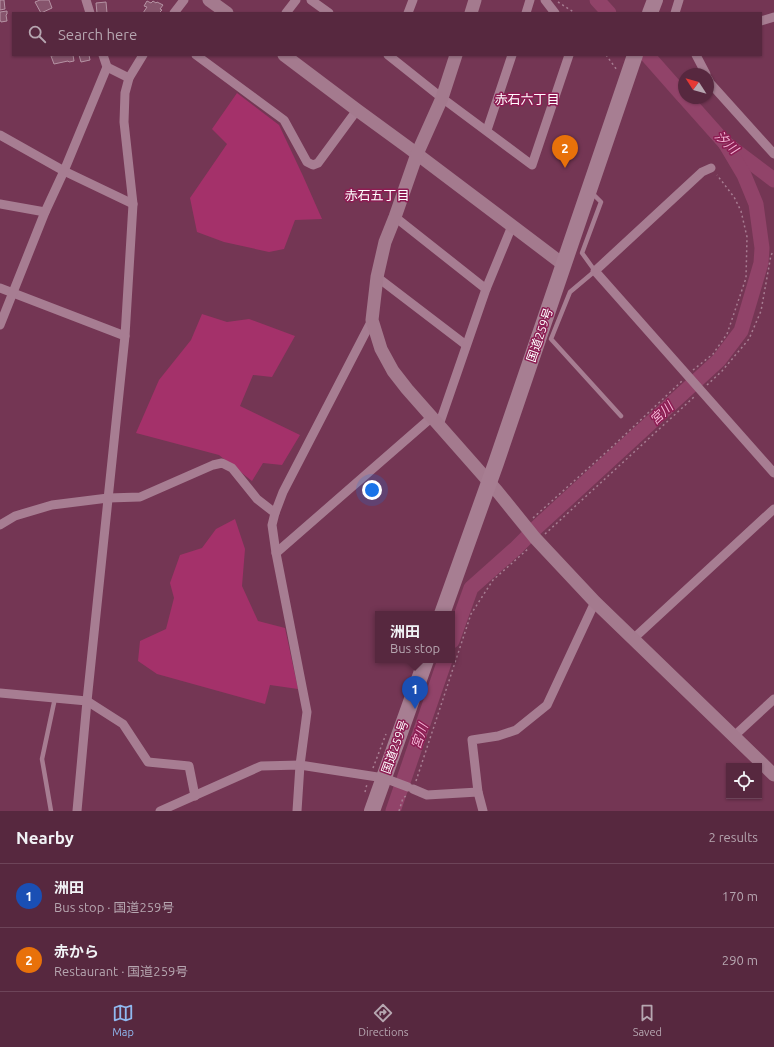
<!DOCTYPE html>
<meta charset="utf-8">
<style>
body{margin:0;font-family:Ubuntu,"Noto Sans JP",sans-serif;background:#60344a;color:#f1f3f6}
.controls{position:absolute;right:12px;bottom:12px;display:grid;overflow:hidden;border-radius:0px;box-shadow:0 1px 3px #0004}
.controls button{width:36px;height:36px;display:grid;place-items:center;padding:0;border:0;border-bottom:1px solid #6d4459;background:#57283f;color:#f1f3f6;font:20px sans-serif}
.compass{position:absolute;left:678px;top:68px;width:36px;height:36px;border-radius:50%;background:#57283f;box-shadow:0 1px 3px #0004;rotate:306deg}
.you{position:absolute;left:372px;top:490px;width:14px;height:14px;margin:-10px;border:3px solid #fff;border-radius:50%;background:#1a73e8;box-shadow:0 0 0 6px #1a73e833}
.badge{display:grid;place-items:center;width:26px;height:26px;border-radius:50%;background:#90b9f0;color:#fff;font-size:13px;font-weight:700}
.pin{position:absolute;translate:-50% -33px;filter:drop-shadow(0 1px 2px #0008)}
.pin::after{content:'';position:absolute;top:21px;width:14px;height:12px;background:inherit;clip-path:polygon(0 0,100% 0,50% 100%)}
.popup{position:absolute;left:375px;top:611px;width:80px;height:52px;box-sizing:border-box;display:grid;place-content:center;border-radius:0px;background:#57283f;filter:drop-shadow(0 1px 3px #0005);font-size:13px;white-space:nowrap;color:#b6a6b0}
.popup b{font-size:15px;color:#f1f3f6}
.popup::after{content:'';position:absolute;left:50%;top:100%;margin-left:-8px;border:8px solid transparent;border-top-color:#57283f}
.list{margin:0;padding:0;list-style:none}
h2{display:flex;justify-content:space-between;align-items:center;height:52px;margin:0;padding:0 16px;font-size:17px}
h2 small{font-size:13px;font-weight:400;color:#b6a6b0}
.list li{display:grid;grid-template-columns:26px 1fr auto;gap:12px;align-items:center;box-sizing:border-box;height:64px;padding:0 16px;border-top:1px solid #6d4459}
.list b{display:block;font-size:15px;white-space:nowrap}
.list p{margin:0;font-size:13px;white-space:nowrap;color:#b6a6b0}
.list em{font-size:13px;font-style:normal;color:#b6a6b0}
.icon{flex:none;width:22px;height:22px;fill:none;stroke:currentColor;stroke-width:2;stroke-linecap:round;stroke-linejoin:round}
.map{position:relative;flex:none;width:774px;height:811px;overflow:hidden}
.search{position:absolute;background:#57283f;box-shadow:0 1px 3px #0004;left:12px;right:12px;top:12px;height:44px;display:flex;align-items:center;gap:10px;box-sizing:border-box;padding:0 14px;border-radius:0px;color:#b6a6b0;font-size:15px}
.sheet{height:180px;background:#57283f}
nav{display:flex;justify-content:space-around;align-items:center;box-sizing:border-box;height:56px;border-top:1px solid #6d4459;background:#57283f;font-size:11px;color:#b6a6b0}
nav a{display:grid;justify-items:center;gap:2px}
nav .on{color:#90b9f0}
.map>svg:first-child{display:block}
</style>
<div class="map">
<svg width="774" height="811" viewBox="0 0 774 811">
<rect width="100%" height="100%" fill="#743654"/>
<g fill="#a4316a">
<polygon points="237,93 279,125 303,176 322,219 295,220 284,249 269,252 224,242 197,232 190,198 227,144 212,129"/>
<polygon points="202,314 227,322 249,319 295,336 272,377 253,375 240,406 300,435 282,465 263,463 252,481 219,455 136,433 159,380 191,340"/>
<polygon points="235,519 245,549 242,586 258,621 285,628 298,689 270,685 265,704 157,674 138,661 140,641 166,629 174,598 170,583 180,555 202,548 216,529"/>
</g>
<g fill="none" stroke-linecap="round" stroke-linejoin="round">
<g stroke="#914369" stroke-width="15">
<polyline points="597,0 609,13"/>
<polyline points="647,55 684,97"/>
<polyline points="685,98 725,143 774,180"/>
<polyline points="452,641 471,588 516,548 537,527 719,360 741,331 761,263 762,248 756,204 744,175 725,143"/>
<polyline points="393,811 445,660"/>
</g>
</g>
<g fill="#86546c" stroke="#b592a3">
<polygon points="0,0 4,0 5,9 0,10"/>
<polygon points="40,0 49,0 52,8 41,13 35,2"/>
<polygon points="147,1 151,3 153,1 156,3 157,2 163,5 160,9 162,10 160,12 161,13 143,13 147,7 144,6"/>
<polygon points="106,2 107,13 97,13 96,3"/>
<polygon points="7,11 7,14 6,15 7,21 1,22 0,20 0,12"/>
<polygon points="57,55 73,55 74,61 69,62 68,61 54,64 51,56"/>
<polygon points="79,55 89,55 90,60 81,62"/>
</g>
<g fill="none" stroke-linecap="round" stroke-linejoin="round">
<g stroke="#a77d92" stroke-width="1.5" stroke-dasharray="2 3" stroke-linecap="butt">
<polyline points="558,2 575,13"/>
<polyline points="606,55 617,70"/>
<polyline points="693,370 713,354 727,334 746,278 747,237 741,211 734,197 717,175"/>
<polyline points="707,385 722,371 749,339 761,311 771,255 774,251"/>
<polyline points="533,518 613,446 682,381"/>
<polyline points="545,534 694,397"/>
<polyline points="373,768 386,734"/>
<polyline points="416,781 471,614 493,580 529,548"/>
<polyline points="365,792 367,784"/>
<polyline points="399,811 403,798 406,796"/>
</g>
<g stroke="#a77d92" stroke-width="4.5">
<polyline points="591,192 601,202 582,253 595,271 570,292 551,339 621,416"/>
<polyline points="51,811 42,759 55,698"/>
</g>
<g stroke="#a77d92" stroke-width="9">
<polyline points="86,0 90,13"/>
<polyline points="311,0 329,13"/>
<polyline points="545,0 555,13"/>
<polyline points="174,13 184,0"/>
<polyline points="286,13 296,0"/>
<polyline points="408,13 413,0"/>
<polyline points="526,13 530,0"/>
<polyline points="675,13 679,0"/>
<polyline points="761,21 774,17"/>
<polyline points="196,55 284,120 307,162 313,165 318,163 357,110"/>
<polyline points="388,55 442,98 532,165 569,55"/>
<polyline points="696,55 706,74"/>
<polyline points="107,67 129,78"/>
<polyline points="708,79 710,83 774,154"/>
<polyline points="487,130 512,55"/>
<polyline points="0,135 64,171 133,204"/>
<polyline points="711,168 702,172 595,271 774,473"/>
<polyline points="0,204 45,212"/>
<polyline points="395,217 486,289"/>
<polyline points="377,277 466,345"/>
<polyline points="0,288 125,336"/>
<polyline points="0,325 45,212 64,171 107,67 103,55"/>
<polyline points="439,425 486,289 512,226"/>
<polyline points="0,525 15,516 52,505 108,498 140,497 213,465 222,463 232,468 257,499 275,513"/>
<polyline points="276,553 432,417"/>
<polyline points="633,639 774,509"/>
<polyline points="0,693 87,701 123,724 148,762 189,766 195,796"/>
<polyline points="733,737 774,699"/>
<polyline points="413,789 427,795 478,792"/>
<polyline points="77,811 87,701 125,336 133,204 124,122 125,93 129,78 143,55"/>
<polyline points="160,811 261,766 300,765 384,778 408,787"/>
<polyline points="297,811 300,765 307,712 276,553 272,525 275,513 283,492 372,320"/>
<polyline points="483,811 478,792 472,740 498,736 516,730 547,705 595,602"/>
</g>
<g stroke="#a47a8e" stroke-width="13">
<polyline points="209,0 227,13"/>
<polyline points="471,13 475,0"/>
<polyline points="284,55 357,110 409,148 564,265"/>
<polyline points="456,55 442,98 417,154 395,217 385,242 377,277 372,320 381,349 393,371 407,389 497,491 535,538 595,602 774,775"/>
</g>
<g stroke="#a77e92" stroke-width="16">
<polyline points="650,13 655,0"/>
<polyline points="442,614 496,463 635,55"/>
<polyline points="372,811 426,660"/>
</g>
</g>
<g text-anchor="middle" stroke-width="3" stroke-linejoin="round" paint-order="stroke">
<g font-size="12" fill="#fff" stroke="#8d1d53">
<text transform="translate(540 335) rotate(-71)" y="4">国道259号</text>
<text transform="translate(395 747) rotate(-70)" y="4">国道259号</text>
</g>
<g font-size="13" fill="#fff" stroke="#8d1d53">
<text x="527" y="104">赤石六丁目</text>
<text x="377" y="200">赤石五丁目</text>
</g>
<g font-size="13" font-style="italic" fill="#f4b5d5" stroke="#8d1d53">
<text transform="translate(727 142) rotate(43)" y="5">汐川</text>
<text transform="translate(661 413) rotate(-43)" y="5">宮川</text>
<text transform="translate(419 736) rotate(-71)" y="5">宮川</text>
</g>
</g>
</svg>
<div class="controls">
<button><svg class="icon" aria-label="locate" viewBox="0 0 24 24"><circle cx="12" cy="12" r="6"/><path d="M12 2v4M12 18v4M2 12h4M18 12h4"/></svg></button>
</div>
<svg class="compass" viewBox="-18 -18 36 36"><path d="M0-13l5 13h-10z" fill="#e53935"/><path d="M0 13l5-13h-10z" fill="#b6a6b0"/></svg>
<div class="you"></div>
<div class="pin badge" style="left:415px;top:709px;background:#1a4fb4">1</div>
<div class="popup"><b>洲田</b>Bus stop</div>
<div class="pin badge" style="left:565px;top:168px;background:#e8710a">2</div>
<div class="search"><svg class="icon" aria-label="search" viewBox="0 0 24 24"><circle cx="10" cy="10" r="6"/><path d="M15 15l6 6"/></svg>Search here</div>
</div>
<section class="sheet">
<h2>Nearby<small>2 results</small></h2>
<ul class="list">
<li><span class="badge" style="background:#1a4fb4">1</span><div><b>洲田</b><p>Bus stop · 国道259号</p></div><em>170 m</em></li>
<li><span class="badge" style="background:#e8710a">2</span><div><b>赤から</b><p>Restaurant · 国道259号</p></div><em>290 m</em></li>
</ul>
</section>
<nav>
<a class="on"><svg class="icon" aria-label="map" viewBox="0 0 24 24"><path d="M3 6l6-2 6 2 6-2v14l-6 2-6-2-6 2zM9 4v14M15 6v14"/></svg>Map</a>
<a><svg class="icon" aria-label="directions" viewBox="0 0 24 24"><path d="M12 3l9 9-9 9-9-9zM9 14v-3h6M13 9l2 2-2 2"/></svg>Directions</a>
<a><svg class="icon" aria-label="saved" viewBox="0 0 24 24"><path d="M7 4h10v16l-5-4-5 4z"/></svg>Saved</a>
</nav>
